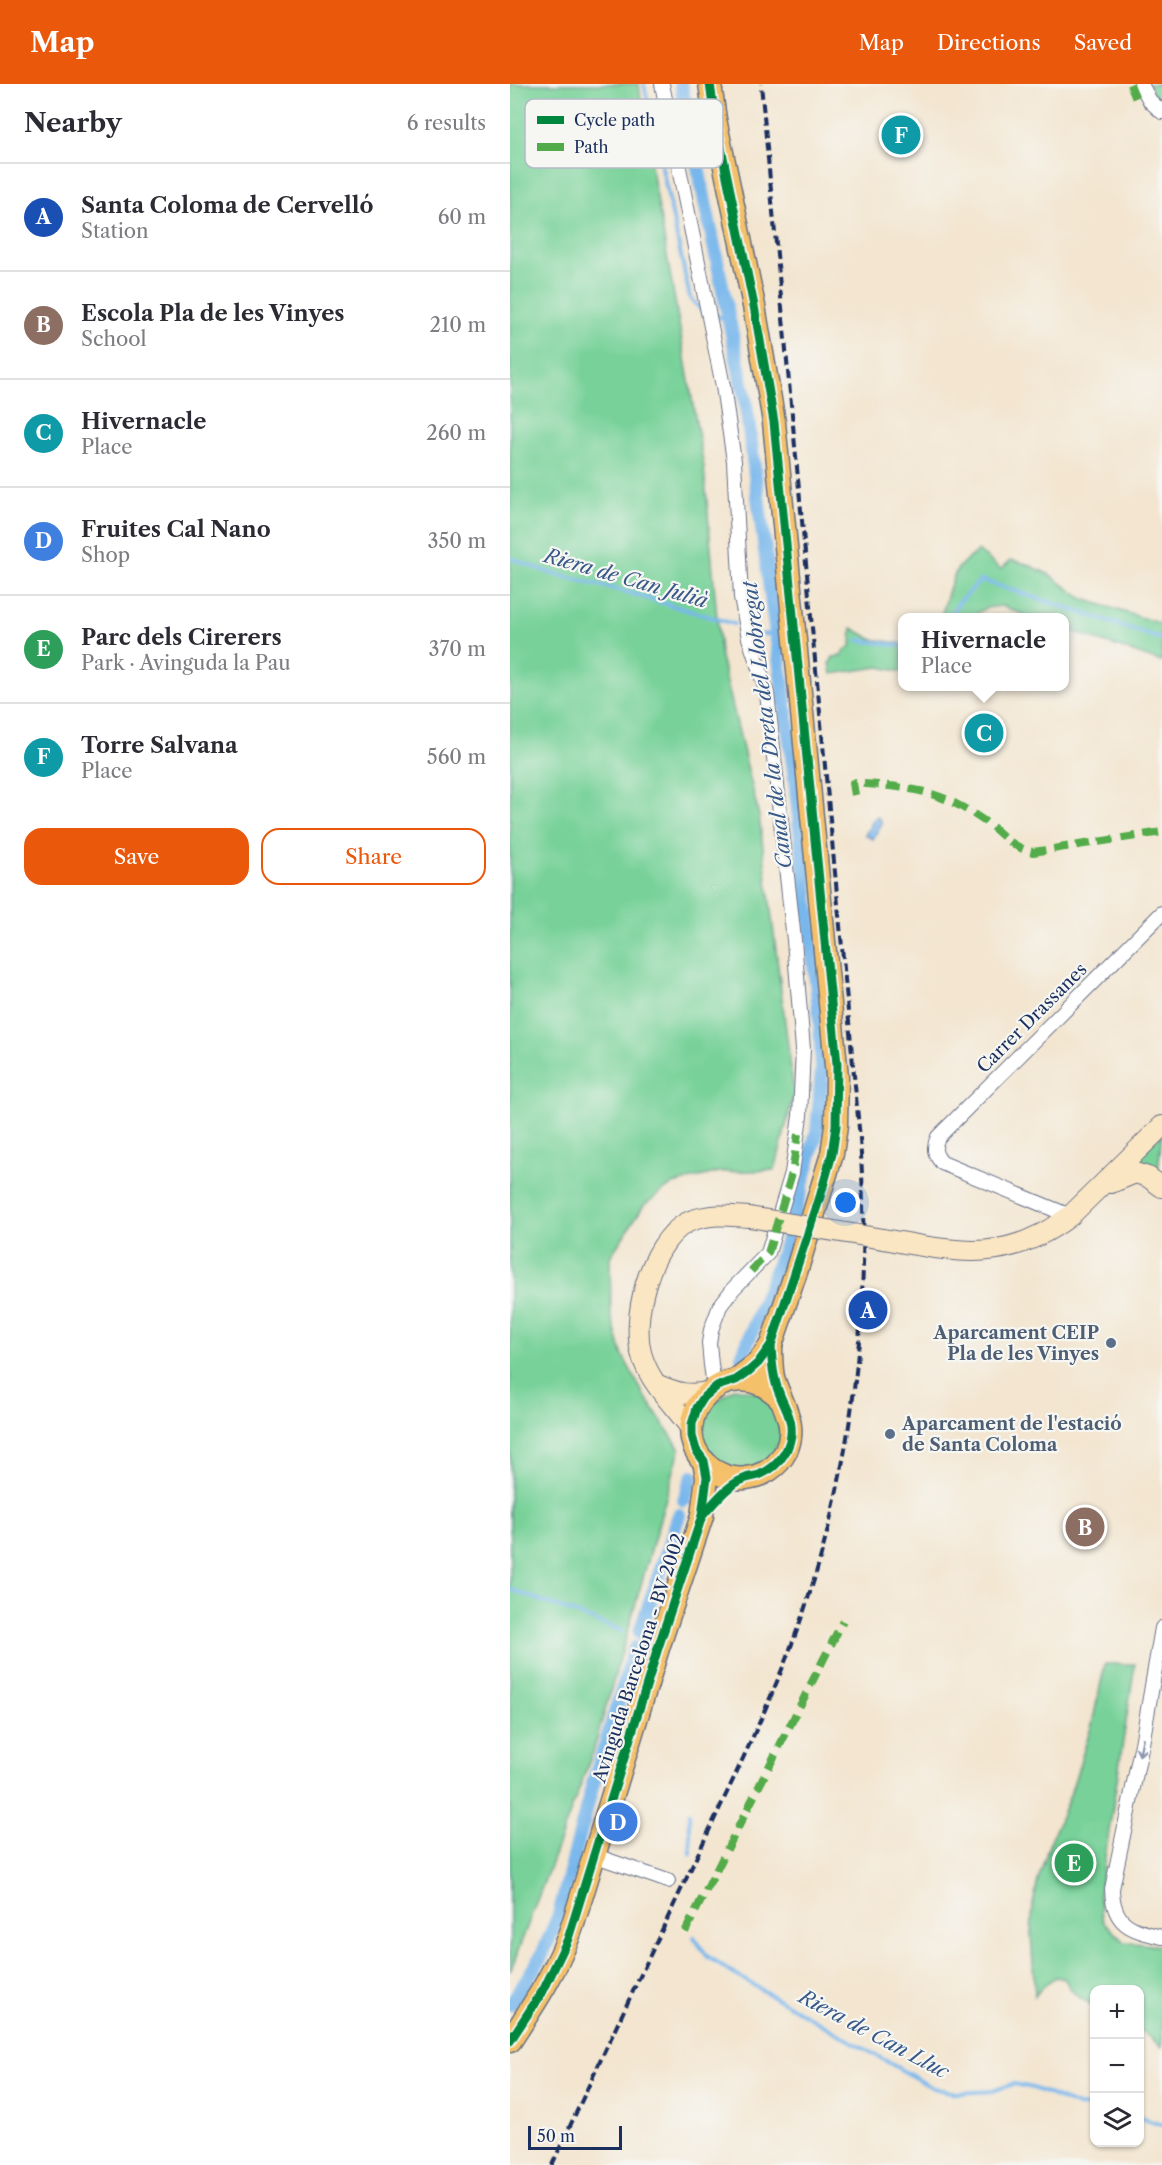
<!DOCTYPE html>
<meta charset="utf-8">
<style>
body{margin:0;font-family:"Libre Caslon Text",serif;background:#f7f7f7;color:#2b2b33}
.controls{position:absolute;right:18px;bottom:18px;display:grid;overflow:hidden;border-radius:12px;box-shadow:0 2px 4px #0004}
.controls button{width:54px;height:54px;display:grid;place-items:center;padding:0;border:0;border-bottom:2px solid #e1e1e2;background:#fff;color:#2b2b33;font:30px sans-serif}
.scale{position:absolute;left:18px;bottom:15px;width:94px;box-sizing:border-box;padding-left:6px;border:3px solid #1b2f5e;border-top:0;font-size:16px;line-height:21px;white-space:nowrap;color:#1b2f5e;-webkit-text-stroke:4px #f6f6f2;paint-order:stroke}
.you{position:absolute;left:336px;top:1119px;width:21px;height:21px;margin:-15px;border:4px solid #fff;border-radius:50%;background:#1a73e8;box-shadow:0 0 0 9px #1a73e833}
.badge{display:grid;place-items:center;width:39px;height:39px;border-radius:50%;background:#ea580c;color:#fff;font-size:20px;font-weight:700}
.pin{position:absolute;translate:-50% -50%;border:3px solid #fff;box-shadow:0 2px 6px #0006}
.popup{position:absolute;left:388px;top:529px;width:171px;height:78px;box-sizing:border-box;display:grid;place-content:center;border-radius:12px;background:#fff;filter:drop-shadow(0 2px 4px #0005);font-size:20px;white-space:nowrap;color:#7c7c81}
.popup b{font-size:22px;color:#2b2b33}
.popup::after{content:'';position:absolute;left:50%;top:100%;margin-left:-12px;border:12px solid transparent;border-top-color:#fff}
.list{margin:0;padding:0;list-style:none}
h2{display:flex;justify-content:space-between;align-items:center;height:78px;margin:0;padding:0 24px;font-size:26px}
h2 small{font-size:20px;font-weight:400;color:#7c7c81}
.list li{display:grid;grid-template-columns:39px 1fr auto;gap:18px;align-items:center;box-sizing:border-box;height:108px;padding:0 24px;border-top:2px solid #e1e1e2}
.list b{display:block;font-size:22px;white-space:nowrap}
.list p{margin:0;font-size:20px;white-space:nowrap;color:#7c7c81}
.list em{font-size:20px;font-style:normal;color:#7c7c81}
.actions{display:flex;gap:12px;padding:18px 24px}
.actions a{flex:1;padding:14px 0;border:2px solid #ea580c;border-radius:18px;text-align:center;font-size:21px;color:#ea580c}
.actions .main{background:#ea580c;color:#fff}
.icon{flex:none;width:33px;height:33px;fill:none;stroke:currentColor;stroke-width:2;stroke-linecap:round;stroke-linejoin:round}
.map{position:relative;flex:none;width:652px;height:2081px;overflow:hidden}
header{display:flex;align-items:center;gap:36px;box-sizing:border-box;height:84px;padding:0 30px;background:#ea580c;color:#fff}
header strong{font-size:28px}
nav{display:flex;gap:33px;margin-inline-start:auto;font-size:21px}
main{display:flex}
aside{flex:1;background:#fff}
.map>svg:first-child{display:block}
</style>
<header>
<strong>Map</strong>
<nav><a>Map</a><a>Directions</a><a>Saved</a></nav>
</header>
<main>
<aside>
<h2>Nearby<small>6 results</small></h2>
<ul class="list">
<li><span class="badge" style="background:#1a4fb4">A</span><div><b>Santa Coloma de Cervelló</b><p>Station</p></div><em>60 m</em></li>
<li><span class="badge" style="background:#8d6e63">B</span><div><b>Escola Pla de les Vinyes</b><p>School</p></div><em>210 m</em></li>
<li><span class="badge" style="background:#0f9aa8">C</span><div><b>Hivernacle</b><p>Place</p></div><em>260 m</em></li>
<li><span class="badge" style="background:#3f7fe0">D</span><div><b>Fruites Cal Nano</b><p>Shop</p></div><em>350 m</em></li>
<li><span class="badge" style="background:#2e9e5b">E</span><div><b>Parc dels Cirerers</b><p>Park · Avinguda la Pau</p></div><em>370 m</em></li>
<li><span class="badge" style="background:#0f9aa8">F</span><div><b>Torre Salvana</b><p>Place</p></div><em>560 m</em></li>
</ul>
<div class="actions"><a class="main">Save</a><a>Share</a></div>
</aside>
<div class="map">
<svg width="652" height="2081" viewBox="0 0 652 2081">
<rect width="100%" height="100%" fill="#f6f6f2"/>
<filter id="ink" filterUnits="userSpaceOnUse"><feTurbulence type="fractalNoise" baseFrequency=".0167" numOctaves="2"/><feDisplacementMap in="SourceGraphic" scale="12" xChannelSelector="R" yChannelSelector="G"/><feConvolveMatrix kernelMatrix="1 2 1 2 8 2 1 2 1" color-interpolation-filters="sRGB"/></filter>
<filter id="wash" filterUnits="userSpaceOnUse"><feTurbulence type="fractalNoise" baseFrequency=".008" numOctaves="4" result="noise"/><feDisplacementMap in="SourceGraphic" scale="24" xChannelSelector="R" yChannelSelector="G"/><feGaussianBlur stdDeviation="1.35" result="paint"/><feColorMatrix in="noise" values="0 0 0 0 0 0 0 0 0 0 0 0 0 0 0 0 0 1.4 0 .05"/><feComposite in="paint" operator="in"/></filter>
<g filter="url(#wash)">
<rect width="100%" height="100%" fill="#f3e5cf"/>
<g fill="#77d198" stroke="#49807b" stroke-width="1.5">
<polygon points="0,0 129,0 134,40 194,383 210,569 249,732 284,1009 265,1086 209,1088 163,1100 134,1121 100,1173 101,1231 112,1270 134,1311 170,1365 83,1668 0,1888"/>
<polygon points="639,0 652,0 652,19 644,12"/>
<path d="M 468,467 L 491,485 L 501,476 L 517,480 L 540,491 L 573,515 L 652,540 L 652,578 L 555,545 L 555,534 L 520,533 L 492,522 L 476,524 L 461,533 L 430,533 C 438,517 438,498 449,483 C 454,477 462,472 468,467 Z"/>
<polygon points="342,544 362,555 393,560 393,588 369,583 322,590 320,579 323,573 332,572 335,566 341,562"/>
<polygon points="652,1050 648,1087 646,1088 630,1082 623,1076"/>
<polygon points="224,1304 251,1309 269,1329 271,1355 257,1378 231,1387 205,1378 190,1355 193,1328"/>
<path d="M 595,1580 L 625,1580 L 589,1812 L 593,1837 L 614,1858 L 652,1862 L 652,1963 L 630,1946 L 630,1906 L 584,1906 L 584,1922 C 571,1915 561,1910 555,1895 L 546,1893 L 534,1901 L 525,1912 L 521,1850 L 523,1820 L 528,1796 L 539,1761 L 560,1711 L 582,1640 Z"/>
</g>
<polygon fill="#78b7ec" stroke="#4a73a5" stroke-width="1.5" points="367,733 370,735 372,739 363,755 355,751 364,735"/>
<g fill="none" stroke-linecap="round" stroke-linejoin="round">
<g stroke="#78b7ec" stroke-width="4">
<polyline points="134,0 180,214 194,229"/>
<polyline points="201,231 221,236"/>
<polyline points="0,474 40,489 113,507 224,540"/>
<polyline points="438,534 449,518 471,496 652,555"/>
<polyline points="253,550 274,552"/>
<polyline points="348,556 393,562"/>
<polyline points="0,1505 112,1547"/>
<polyline points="179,1729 181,1770"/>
<polyline points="184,1853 197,1872 217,1886 423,2004 446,2009 483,2007 503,2000 523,2004 568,2022 584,2023"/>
<polyline points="630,2034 652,2041"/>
</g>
<g stroke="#78b7ec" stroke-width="14">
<polyline points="171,0 235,314 285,696 310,937 312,984 307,1048 275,1162 232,1273"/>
<polyline points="174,1416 182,1393"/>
<polyline points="130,1548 169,1431"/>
<polyline points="0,1921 31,1873 49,1831 82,1703 125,1564"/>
</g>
</g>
</g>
<g filter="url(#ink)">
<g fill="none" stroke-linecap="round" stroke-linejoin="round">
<defs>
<g id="street">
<polyline points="152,0 213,302 224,377 231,513 239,554 257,609 284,856 293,965 290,1032 282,1089 258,1169 223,1205 210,1222 201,1246 199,1259 201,1281 203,1294 207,1302"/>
<polyline points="631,0 640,17 652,28"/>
<path d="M 560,1132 L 432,1079 C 424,1070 423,1064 428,1053 L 652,829"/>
<path d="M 652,1544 L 632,1660 L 602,1805 C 603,1841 621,1846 652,1853"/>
<polyline points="83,1771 158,1797"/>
</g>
<g id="secondary">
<polyline points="601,1099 625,1089 638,1093 652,1103"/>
<path d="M 373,1155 C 447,1168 495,1181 560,1132 L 652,1042"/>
<path d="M 148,1301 C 167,1309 180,1313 200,1307"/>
<path d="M 182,1346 C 166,1323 142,1302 133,1275 C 119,1237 140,1159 176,1139 C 196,1129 218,1131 239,1133"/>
</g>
<g id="primary">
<polyline points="200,0 205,35 244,222 264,338 327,992 326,1042 322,1070 286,1188 261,1261 248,1279 226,1296"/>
<path d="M 261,1261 C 261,1272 261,1283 263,1293 C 270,1319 289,1339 276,1367 C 268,1383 253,1392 236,1394 C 223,1396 208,1391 198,1382 C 149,1337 218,1261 271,1315"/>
<path d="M 0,1957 C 25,1919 49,1883 63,1840 L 148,1564 L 192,1432 L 197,1393 L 194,1377"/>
</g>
</defs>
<use href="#street" stroke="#676f86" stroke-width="16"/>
<use href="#secondary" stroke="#676f86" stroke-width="22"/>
<use href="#primary" stroke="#676f86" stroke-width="25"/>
<use href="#street" stroke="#fff" stroke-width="14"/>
<use href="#secondary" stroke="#fbe6c3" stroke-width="20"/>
<use href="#primary" stroke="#f4c16a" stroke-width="22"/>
<path stroke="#1b2f5e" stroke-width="4" stroke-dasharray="9 4.5" stroke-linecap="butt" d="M 42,2081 C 92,1972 144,1863 195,1755 C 237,1666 281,1577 308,1482 C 348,1343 360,1200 350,1055 L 251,0"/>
<defs>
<polyline id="secondary-bridge" points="239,1133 373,1155"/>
</defs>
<use href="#secondary-bridge" stroke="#676f86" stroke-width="22" stroke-linecap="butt"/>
<use href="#secondary-bridge" stroke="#fbe6c3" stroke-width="20"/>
<g stroke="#52ab49" stroke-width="8" stroke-dasharray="15 8" stroke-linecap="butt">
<polyline points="620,0 628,20"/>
<path d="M 345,711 L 343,699 C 379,702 414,703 446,720 C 460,727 473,736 485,745 C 497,756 507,765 523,768 L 652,748"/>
<polyline points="241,1187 258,1169 282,1089 288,1050"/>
<polyline points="175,1848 333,1537"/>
</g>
<defs>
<g id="cycleway">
<path d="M 192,1432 C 204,1419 217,1401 234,1395 C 239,1392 246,1393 251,1390 C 270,1382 283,1362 281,1342 C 280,1330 274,1322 270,1311 C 263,1295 262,1279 261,1261"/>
<polyline points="0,1957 34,1905 58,1855 148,1564 192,1432 197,1393 194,1377 186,1366 182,1352 182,1340 187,1324 194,1313 207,1302 226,1296 239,1287 248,1279 261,1261 310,1113 322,1070 326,1042 327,980 264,338 244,222 205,35 200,0"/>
</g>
</defs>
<use href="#cycleway" stroke="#f6f6f2" stroke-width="13"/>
<use href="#cycleway" stroke="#00873e" stroke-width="9"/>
</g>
<defs><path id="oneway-shaft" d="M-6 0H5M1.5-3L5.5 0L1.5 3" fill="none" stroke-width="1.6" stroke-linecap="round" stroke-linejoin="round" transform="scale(1.5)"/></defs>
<use stroke="#8d97ae" href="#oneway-shaft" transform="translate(631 1663) rotate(101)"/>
</g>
<g fill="#5c6f8a" stroke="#f6f6f2" stroke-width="2">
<circle cx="601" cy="1259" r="6"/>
<circle cx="380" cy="1350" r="6"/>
</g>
<g text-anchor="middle" stroke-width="4.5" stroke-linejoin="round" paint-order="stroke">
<g font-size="18" fill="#1b2f5e" stroke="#f6f6f2">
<text transform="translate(522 934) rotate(-45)" y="6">Carrer Drassanes</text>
<text transform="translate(129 1574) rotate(-72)" y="6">Avinguda Barcelona - BV 2002</text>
</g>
<g font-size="18" font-weight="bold" fill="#4e5e75" stroke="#f6f6f2" text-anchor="end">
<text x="589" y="1255">Aparcament CEIP<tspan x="589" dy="21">Pla de les Vinyes</tspan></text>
<text x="392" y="1346" text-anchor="start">Aparcament de l'estació<tspan x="392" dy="21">de Santa Coloma</tspan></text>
</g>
<g font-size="20" font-style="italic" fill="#375889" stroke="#f6f6f2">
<text transform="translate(116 494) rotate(16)" y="7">Riera de Can Julià</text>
<text transform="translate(257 641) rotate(-97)" y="7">Canal de la Dreta del Llobregat</text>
<text transform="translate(364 1950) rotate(28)" y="7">Riera de Can Lluc</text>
</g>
</g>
<rect x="15" y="15" width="198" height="69" rx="9" fill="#f6f6f2" stroke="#b4bac6" stroke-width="1.5"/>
<rect x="27" y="32" width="27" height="8" fill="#00873e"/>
<rect x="27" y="59" width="27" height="8" fill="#52ab49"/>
<g font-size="16" fill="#1b2f5e">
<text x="64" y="42">Cycle path</text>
<text x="64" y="69">Path</text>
</g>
</svg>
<div class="controls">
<button>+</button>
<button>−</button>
<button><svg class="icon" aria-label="layers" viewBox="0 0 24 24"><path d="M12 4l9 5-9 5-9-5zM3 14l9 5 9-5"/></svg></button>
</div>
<div class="scale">50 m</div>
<div class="you"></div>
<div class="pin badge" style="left:358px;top:1226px;background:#1a4fb4">A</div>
<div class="pin badge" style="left:575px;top:1443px;background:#8d6e63">B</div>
<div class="pin badge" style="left:474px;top:649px;background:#0f9aa8">C</div>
<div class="popup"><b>Hivernacle</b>Place</div>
<div class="pin badge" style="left:108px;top:1738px;background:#3f7fe0">D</div>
<div class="pin badge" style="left:564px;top:1779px;background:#2e9e5b">E</div>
<div class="pin badge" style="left:391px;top:51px;background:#0f9aa8">F</div>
</div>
</main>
